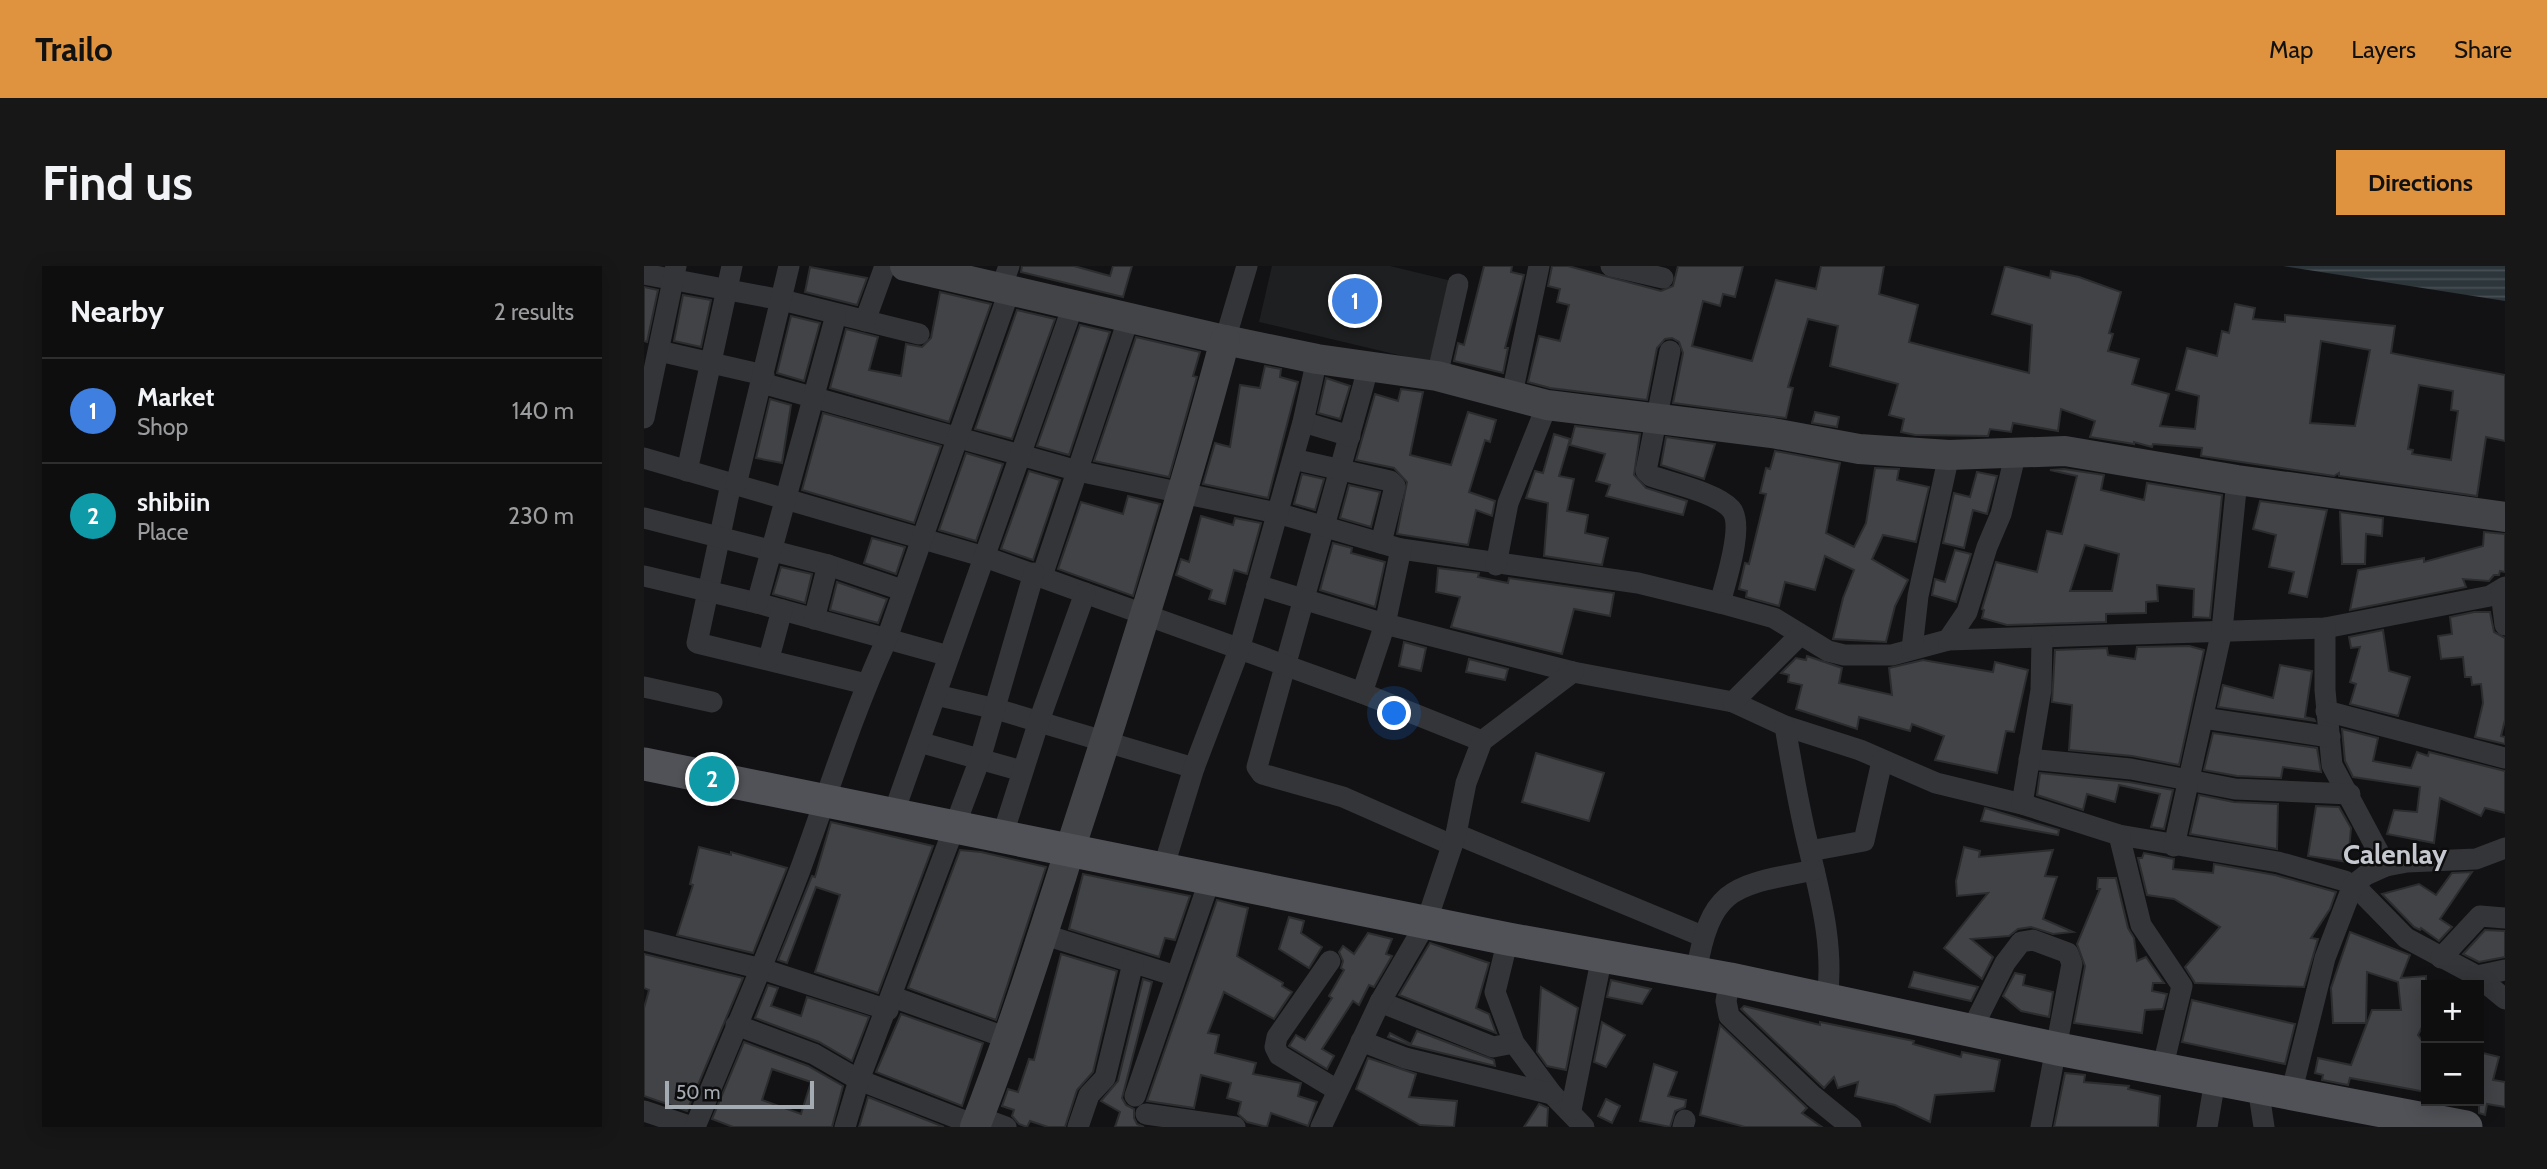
<!DOCTYPE html>
<meta charset="utf-8">
<style>
body{margin:0;font-family:Cabin,sans-serif;background:#171718;color:#f1f3f6}
.controls{position:absolute;right:21px;bottom:21px;display:grid;overflow:hidden;border-radius:0px;box-shadow:0 4px 18px #0003}
.controls button{width:63px;height:63px;display:grid;place-items:center;padding:0;border:0;border-bottom:2px solid #2e2e2f;background:#0e0e0f;color:#f1f3f6;font:35px sans-serif}
.scale{position:absolute;left:21px;bottom:18px;width:149px;box-sizing:border-box;padding-left:7px;border:4px solid #a5abb3;border-top:0;font-size:19px;line-height:24px;white-space:nowrap;color:#a5abb3;-webkit-text-stroke:5px #0d0d0e;paint-order:stroke}
.you{position:absolute;left:751px;top:448px;width:24px;height:24px;margin:-18px;border:5px solid #fff;border-radius:50%;background:#1a73e8;box-shadow:0 0 0 10px #1a73e833}
.badge{display:grid;place-items:center;width:46px;height:46px;border-radius:50%;background:#df933f;color:#fff;font-size:23px;font-weight:700}
.pin{position:absolute;translate:-50% -50%;border:4px solid #fff;box-shadow:0 2px 7px #0006}
.list{margin:0;padding:0;list-style:none}
h2{display:flex;justify-content:space-between;align-items:center;height:91px;margin:0;padding:0 28px;font-size:30px}
h2 small{font-size:23px;font-weight:400;color:#9b9c9e}
.list li{display:grid;grid-template-columns:46px 1fr auto;gap:21px;align-items:center;box-sizing:border-box;height:105px;padding:0 28px;border-top:2px solid #2e2e2f}
.list b{display:block;font-size:26px;white-space:nowrap}
.list p{margin:0;font-size:23px;white-space:nowrap;color:#9b9c9e}
.list em{font-size:23px;font-style:normal;color:#9b9c9e}
.map{position:relative;flex:none;width:1861px;height:861px;overflow:hidden;border-radius:0px}
header{display:flex;align-items:center;gap:42px;box-sizing:border-box;height:98px;padding:0 35px;background:#df933f;color:#111}
header strong{font-size:33px}
nav{display:flex;gap:38px;margin-inline-start:auto;font-size:24px}
.intro{display:flex;align-items:center;justify-content:space-between;box-sizing:border-box;height:168px;padding:0 42px}
h1{margin:0;font-size:49px}
.button{padding:18px 32px;border-radius:0px;background:#df933f;color:#111;font-size:24px;font-weight:700}
main{display:flex;gap:42px;padding:0 42px}
aside{flex:1;background:#0e0e0f;border-radius:0px;box-shadow:0 4px 18px #0003}
.map>svg:first-child{display:block}
</style>
<header>
<strong>Trailo</strong>
<nav><a>Map</a><a>Layers</a><a>Share</a></nav>
</header>
<div class="intro"><h1>Find us</h1><a class="button">Directions</a></div>
<main>
<aside>
<h2>Nearby<small>2 results</small></h2>
<ul class="list">
<li><span class="badge" style="background:#3f7fe0">1</span><div><b>Market</b><p>Shop</p></div><em>140 m</em></li>
<li><span class="badge" style="background:#0f9aa8">2</span><div><b>shibiin</b><p>Place</p></div><em>230 m</em></li>
</ul>
</aside>
<div class="map">
<svg width="1861" height="861" viewBox="0 0 1861 861">
<defs>
<pattern id="water-rules" width="6" height="5" patternUnits="userSpaceOnUse" patternTransform="scale(1.75)"><rect width="6" height="5" fill="#2d363b"/><path d="M0 2.5h6" fill="none" stroke="#485055"/></pattern>
</defs>
<rect width="100%" height="100%" fill="#121214"/>
<polygon fill="#1e1f20" points="628,0 746,0 808,15 788,97 615,56"/>
<polygon fill="url(#water-rules)" points="1639,0 1861,0 1861,35"/>
<g fill="#414346" stroke="#2c2d2f" stroke-width="2" fill-rule="evenodd">
<polygon points="378,0 430,0 466,10 469,0 488,0 479,31 377,6"/>
<polygon points="840,0 868,0 867,6 880,9 861,82 864,82 859,107 810,95 814,77 820,79"/>
<path d="M 908,0 L 924,0 L 1017,25 L 1029,20 L 1034,0 L 1099,0 L 1091,31 L 1079,28 L 1076,40 L 1059,35 L 1048,80 L 1108,95 L 1132,14 L 1172,23 L 1177,0 L 1240,0 L 1235,28 L 1274,39 L 1265,76 L 1385,107 L 1388,59 L 1348,48 L 1361,0 L 1406,12 L 1407,5 L 1435,11 L 1477,26 L 1465,67 L 1469,68 L 1464,85 L 1495,93 L 1488,118 L 1525,128 L 1516,160 L 1551,163 L 1555,130 L 1532,124 L 1543,82 L 1573,90 L 1578,65 L 1585,67 L 1591,38 L 1611,42 L 1609,53 L 1641,56 L 1641,49 L 1751,60 L 1747,87 L 1861,109 L 1861,175 L 1842,171 L 1833,230 L 1695,210 L 1695,207 L 1690,210 L 1557,190 L 1558,182 L 1509,178 L 1508,181 L 1490,176 L 1490,178 L 1446,171 L 1451,155 L 1417,143 L 1414,165 L 1369,157 L 1367,166 L 1346,163 L 1344,170 L 1271,169 L 1257,166 L 1260,153 L 1245,149 L 1254,118 L 1186,100 L 1194,60 L 1164,53 L 1144,121 L 1149,122 L 1142,152 L 1029,137 L 1039,87 L 1035,76 L 1028,72 L 1021,73 L 1013,82 L 1003,134 L 906,122 L 884,116 L 895,70 L 916,75 L 925,39 L 913,36 L 916,23 L 904,20 ZM 1677,75 L 1726,84 L 1711,160 L 1666,157 ZM 1775,119 L 1809,125 L 1807,144 L 1814,145 L 1807,194 L 1768,188 L 1769,184 L 1764,183 Z"/>
<polygon points="166,1 223,12 213,39 161,26"/>
<polygon points="0,21 14,24 3,76 0,75"/>
<polygon points="296,26 347,38 305,156 186,122 202,63 234,71 225,104 257,110 262,78 278,81 287,72"/>
<polygon points="39,29 67,34 57,81 30,75"/>
<polygon points="373,44 411,53 368,173 331,163"/>
<polygon points="147,50 176,57 160,115 133,107"/>
<polygon points="436,59 466,66 425,189 393,180"/>
<polygon points="492,71 556,86 549,110 553,111 525,211 450,195"/>
<polygon points="621,100 637,103 636,111 654,116 624,232 559,218 571,177 586,181 596,119 616,122"/>
<polygon points="682,112 706,120 696,153 674,147"/>
<polygon points="757,123 779,126 766,189 807,199 824,146 852,154 846,176 841,174 825,226 851,235 848,250 832,244 824,279 753,268 763,216 750,202 712,194 731,128 754,135"/>
<polygon points="126,133 147,139 138,197 112,192"/>
<polygon points="1171,146 1195,151 1193,161 1168,157"/>
<polygon points="179,147 297,180 270,257 158,224"/>
<polygon points="931,160 996,168 990,209 1002,222 1043,235 1039,249 962,230 966,219 952,215 961,188 926,179"/>
<polygon points="910,168 926,173 915,210 930,213 923,245 944,249 941,267 964,272 958,299 900,290 904,237 882,232 891,205 899,207"/>
<polygon points="1022,171 1071,178 1060,213 1017,199"/>
<polygon points="1131,185 1196,197 1182,267 1210,281 1222,257 1231,202 1255,203 1253,214 1285,221 1272,276 1239,269 1228,293 1264,314 1251,340 1242,376 1189,373 1199,332 1210,304 1181,290 1171,324 1141,316 1135,340 1102,331 1103,325 1095,323 1101,297 1105,298 1122,228 1116,227 1122,202 1126,203"/>
<polygon points="322,187 359,198 332,275 295,264"/>
<path d="M 1420,203 L 1460,209 L 1457,224 L 1500,234 L 1503,217 L 1578,229 L 1566,352 L 1549,351 L 1550,323 L 1513,319 L 1514,335 L 1502,336 L 1502,347 L 1462,348 L 1462,356 L 1363,359 L 1338,352 L 1340,344 L 1338,343 L 1352,296 L 1393,306 L 1403,265 L 1418,268 L 1433,210 L 1406,204 ZM 1441,279 L 1475,288 L 1468,325 L 1426,325 Z"/>
<polygon points="385,205 416,214 389,294 357,283"/>
<polygon points="1333,206 1353,210 1343,248 1329,244 1320,282 1299,277 1310,227 1326,231"/>
<polygon points="658,208 680,213 671,244 650,238"/>
<polygon points="705,219 736,226 727,261 696,252"/>
<polygon points="484,230 516,238 489,330 414,303 437,236 479,248"/>
<polygon points="1616,235 1683,244 1663,331 1645,327 1650,306 1625,301 1632,269 1609,263"/>
<polygon points="1696,246 1739,252 1738,270 1722,268 1721,298 1698,298"/>
<polygon points="557,250 589,259 591,252 617,257 603,308 590,304 581,338 565,333 568,324 532,309 537,293 545,296"/>
<polygon points="1840,266 1861,268 1861,306 1856,305 1855,309 1850,309 1845,315 1819,313 1822,321 1706,344 1714,304 1780,292 1780,296 1839,280"/>
<polygon points="228,272 261,281 252,308 220,297"/>
<polygon points="689,277 708,282 707,287 741,296 731,341 676,324"/>
<polygon points="1311,284 1327,288 1312,336 1288,329 1291,313 1301,316"/>
<polygon points="137,301 168,308 161,337 129,328"/>
<polygon points="794,302 835,307 834,311 864,317 865,312 970,327 966,350 930,343 918,388 807,361 816,331 792,326"/>
<polygon points="193,316 243,333 234,357 186,344"/>
<polygon points="1830,346 1846,346 1850,366 1861,372 1861,454 1857,470 1861,471 1861,478 1831,471 1839,437 1837,418 1828,419 1827,411 1821,411 1819,391 1797,393 1794,370 1808,368 1806,351"/>
<polygon points="1739,364 1745,405 1766,411 1754,450 1706,438 1712,418 1706,416 1716,381 1707,382 1705,371"/>
<polygon points="760,376 782,382 777,405 755,400"/>
<polygon points="1545,380 1560,384 1535,499 1488,490 1425,484 1428,439 1408,436 1411,384 1463,382 1464,389 1491,393 1493,381"/>
<polygon points="1163,390 1198,402 1195,417 1248,429 1245,402 1279,394 1349,406 1351,396 1384,404 1370,466 1362,465 1353,507 1291,494 1300,470 1268,458 1266,465 1215,451 1213,463 1152,443 1158,419 1144,416 1145,409 1137,407 1152,392 1162,394"/>
<polygon points="825,393 864,403 861,414 822,406"/>
<polygon points="1636,399 1668,405 1661,451 1670,453 1671,455 1574,441 1579,419 1629,432"/>
<polygon points="1698,463 1734,472 1729,495 1767,502 1773,486 1784,490 1785,486 1861,505 1861,547 1841,542 1837,550 1796,532 1790,577 1743,568 1750,544 1773,546 1776,521 1709,511 1701,495"/>
<polygon points="1569,467 1673,482 1677,506 1639,501 1637,512 1593,510 1560,504"/>
<polygon points="892,487 960,507 945,555 878,536"/>
<polygon points="1396,507 1485,516 1529,524 1520,563 1507,561 1516,528 1475,519 1471,536 1443,528 1439,544 1393,529"/>
<polygon points="1555,529 1590,536 1634,538 1633,583 1546,568"/>
<polygon points="1672,540 1695,541 1707,562 1704,596 1664,590"/>
<polygon points="1341,542 1415,564 1414,569 1337,555"/>
<polygon points="187,556 289,580 234,727 171,706 196,629 172,621 143,697 134,694 168,610 171,611"/>
<polygon points="55,581 87,589 87,586 143,602 109,687 33,669 49,619 46,618"/>
<polygon points="1320,581 1336,585 1335,591 1409,584 1401,610 1413,611 1399,653 1429,666 1409,668 1387,661 1374,663 1365,670 1327,673 1349,691 1338,713 1300,682 1344,627 1313,630 1312,615"/>
<polygon points="316,584 337,586 402,601 352,754 264,722"/>
<polygon points="1500,587 1530,593 1529,603 1569,607 1570,598 1631,609 1692,626 1686,643 1667,672 1674,673 1660,721 1551,717 1541,701 1576,661 1530,633 1503,629 1494,592 1498,592"/>
<polygon points="1828,606 1796,653 1808,661 1795,675 1777,662 1776,664 1770,661 1738,628 1775,618 1792,629 1808,607"/>
<polygon points="439,608 546,630 531,674 521,672 515,691 425,663"/>
<polygon points="1454,612 1472,612 1484,662 1490,672 1493,695 1502,691 1520,717 1509,717 1508,725 1523,728 1519,743 1501,744 1498,767 1430,757 1441,700 1433,678 1456,623 1453,623"/>
<polygon points="573,634 604,642 593,690 639,717 638,720 648,726 630,753 580,726 564,767 575,769 571,787 612,797 609,808 657,817 654,830 673,836 664,860 627,847 623,861 603,856 594,848 597,836 583,832 587,817 557,809 550,842 503,835"/>
<polygon points="645,651 660,655 657,667 678,681 665,702 635,683"/>
<polygon points="1841,664 1861,665 1861,691 1835,696 1819,688"/>
<polygon points="1706,666 1766,689 1757,712 1782,710 1782,753 1774,769 1782,779 1782,826 1706,812 1704,819 1678,814 1679,809 1671,807 1674,792 1707,799 1728,744 1757,744 1754,716 1723,706 1722,757 1689,757 1687,722"/>
<polygon points="724,667 748,673 742,688 748,690 730,721 725,719 715,739 709,735 678,783 690,790 683,803 645,780 652,769 661,774 688,732 685,730 700,704 697,702 699,695 695,686 699,680 710,688"/>
<polygon points="786,677 845,697 832,742 845,748 852,767 755,729"/>
<polygon points="0,688 99,712 43,845 0,830 0,742 5,724 0,722"/>
<polygon points="417,688 473,705 449,806 433,824 421,861 404,861 386,855 383,861 375,858 368,850 370,844 358,840 364,823 374,826 385,793 390,794"/>
<polygon points="1270,706 1334,721 1327,735 1265,721"/>
<polygon points="1371,707 1381,709 1379,719 1409,726 1405,751 1377,745 1359,730"/>
<polygon points="499,713 508,716 478,832 482,839 490,843 490,852 493,858 500,861 471,861 476,846 457,835 474,815"/>
<polygon points="967,714 1007,723 998,738 963,731"/>
<polygon points="124,719 134,722 127,740 157,750 163,731 225,751 208,795 175,776 111,752"/>
<polygon points="897,721 934,742 922,804 903,800 893,786"/>
<polygon points="1548,734 1651,758 1641,798 1538,776"/>
<polygon points="1100,740 1176,759 1176,756 1270,775 1269,778 1317,791 1318,786 1356,794 1350,825 1291,829 1286,856 1251,839 1211,830 1214,816 1194,822 1190,811 1180,822 1097,743"/>
<polygon points="257,748 339,777 318,840 232,806"/>
<polygon points="958,756 981,769 962,801 950,796"/>
<polygon points="1076,759 1163,842 1158,847 1178,861 1101,861 1056,849"/>
<polygon points="773,765 850,794 851,800 765,779 744,771 746,767 767,778"/>
<path d="M 100,776 L 164,800 L 199,820 L 188,861 L 89,861 L 68,853 ZM 128,803 L 167,816 L 157,848 L 118,834 Z"/>
<polygon points="1835,786 1855,791 1849,814 1861,816 1861,841 1843,838 1841,849 1835,847"/>
<polygon points="724,792 772,808 765,831 813,835 810,861 776,859 712,823"/>
<polygon points="1010,798 1033,806 1024,830 1042,834 1041,841 1031,845 1026,861 996,855"/>
<polygon points="1421,807 1441,809 1440,816 1485,820 1484,823 1516,830 1514,861 1410,861"/>
<polygon points="224,831 300,861 215,861"/>
<polygon points="962,833 976,840 968,857 954,850"/>
<polygon points="895,838 904,842 903,861 880,861"/>
</g>
<g fill="none" stroke-linecap="round" stroke-linejoin="round">
<g stroke="#343538" stroke-width="21">
<polyline points="967,0 1019,12"/>
<polyline points="0,8 138,34 275,68"/>
<polyline points="357,22 365,0"/>
<polyline points="221,55 241,0"/>
<polyline points="581,74 603,0"/>
<polyline points="15,85 120,109"/>
<path d="M 1026,85 L 1002,205 L 1007,210 C 1027,217 1073,227 1087,243 C 1101,259 1081,317 1076,337"/>
<polyline points="725,99 613,501 618,508 699,531 808,579"/>
<polyline points="793,110 814,18"/>
<polyline points="118,117 434,205 633,247 757,283 994,317 1076,337 1130,352 1184,385 1200,389 1248,389 1304,374 1681,362 1846,330 1861,321"/>
<polyline points="868,128 895,0"/>
<polyline points="0,152 32,0"/>
<polyline points="659,156 706,170"/>
<polyline points="0,192 341,291 718,427 838,475"/>
<polyline points="649,193 746,215 751,220 737,277"/>
<polyline points="43,205 88,0"/>
<polyline points="87,218 53,377 222,418"/>
<polyline points="92,219 145,0"/>
<polyline points="0,252 184,299 258,324"/>
<polyline points="852,299 864,237 903,139"/>
<polyline points="0,310 113,337 305,390"/>
<polyline points="398,310 485,51"/>
<polyline points="613,319 741,358 929,406 1089,436 1141,460 1216,484 1292,517 1378,538 1475,569 1634,596 1701,615 1715,624 1762,672 1833,710 1861,733"/>
<polyline points="1857,326 1861,359"/>
<polyline points="113,337 192,49"/>
<polyline points="170,353 184,299"/>
<polyline points="1681,362 1681,424 1688,499 1742,600"/>
<polyline points="1304,374 1323,346 1343,281 1357,248 1372,186"/>
<polyline points="1268,383 1274,330 1305,189"/>
<polyline points="125,392 138,344"/>
<polyline points="0,421 68,436"/>
<polyline points="718,427 741,358 757,283"/>
<polyline points="292,429 352,443 550,502"/>
<polyline points="1089,436 1156,369"/>
<polyline points="1682,445 1861,492"/>
<polyline points="1559,452 1686,471"/>
<path d="M 1141,460 C 1147,496 1153,530 1161,566 C 1174,622 1191,676 1183,735"/>
<polyline points="275,476 378,505"/>
<polyline points="1385,493 1487,503 1591,523 1706,528"/>
<polyline points="1378,538 1397,424 1398,372"/>
<polyline points="249,549 430,37"/>
<polyline points="812,568 1058,670"/>
<polyline points="1475,569 1497,659 1538,720 1518,804"/>
<polyline points="358,571 395,455 441,327"/>
<polyline points="1530,580 1578,364 1593,214"/>
<polyline points="1166,585 1220,575 1238,495"/>
<polyline points="519,603 550,502 595,384 659,156 673,93"/>
<polyline points="398,668 532,710"/>
<polyline points="864,673 851,726 870,777 908,828 940,861"/>
<polyline points="0,674 118,703 244,744"/>
<polyline points="1797,692 1836,650 1861,652"/>
<polyline points="686,695 633,771 631,781 635,789 693,824"/>
<path d="M 1052,707 C 1067,618 1091,620 1170,604"/>
<polyline points="1833,710 1861,704"/>
<polyline points="1086,713 1082,735 1085,750 1169,830 1207,861"/>
<polyline points="249,731 363,772"/>
<polyline points="736,736 849,781 870,777"/>
<polyline points="92,759 170,788 215,814 331,859"/>
<polyline points="1327,765 1361,697 1377,676 1389,674 1424,687 1428,698 1397,861"/>
<polyline points="717,775 761,792 908,828"/>
<polyline points="1614,821 1620,861"/>
<polyline points="1647,828 1681,692 1709,619 1722,609 1742,600 1763,596 1832,593 1861,582"/>
<polyline points="491,830 566,613"/>
<polyline points="927,844 958,690"/>
<polyline points="0,845 48,861"/>
<polyline points="502,848 591,861"/>
<polyline points="335,851 362,861"/>
<path d="M 51,861 C 86,775 123,691 156,604 C 184,528 208,449 242,375 L 366,23"/>
<polyline points="201,861 215,814 336,493 390,307"/>
<polyline points="434,861 445,829 461,812 489,697"/>
<polyline points="677,861 736,736 782,657 812,568 822,517 838,475 929,406"/>
<polyline points="1039,861 1041,854"/>
<polyline points="1563,861 1571,814"/>
</g>
<g stroke="#424448" stroke-width="30">
<polyline points="261,0 581,74 673,93 793,110 903,139 1128,167 1215,183 1305,189 1421,185 1593,214 1861,251"/>
<path d="M 331,861 C 369,764 400,664 432,565 C 485,403 537,239 581,74"/>
</g>
<polyline stroke="#505257" stroke-width="33" points="0,498 864,673 1086,713 1414,783 1822,861"/>
</g>
<g text-anchor="middle" stroke-width="5" stroke-linejoin="round" paint-order="stroke">
<g font-size="28" font-weight="bold" fill="#c5c9cf" stroke="#0d0d0e">
<text x="1751" y="598">Calenlay</text>
</g>
</g>
</svg>
<div class="controls">
<button>+</button>
<button>−</button>
</div>
<div class="scale">50 m</div>
<div class="you"></div>
<div class="pin badge" style="left:711px;top:35px;background:#3f7fe0">1</div>
<div class="pin badge" style="left:68px;top:513px;background:#0f9aa8">2</div>
</div>
</main>
